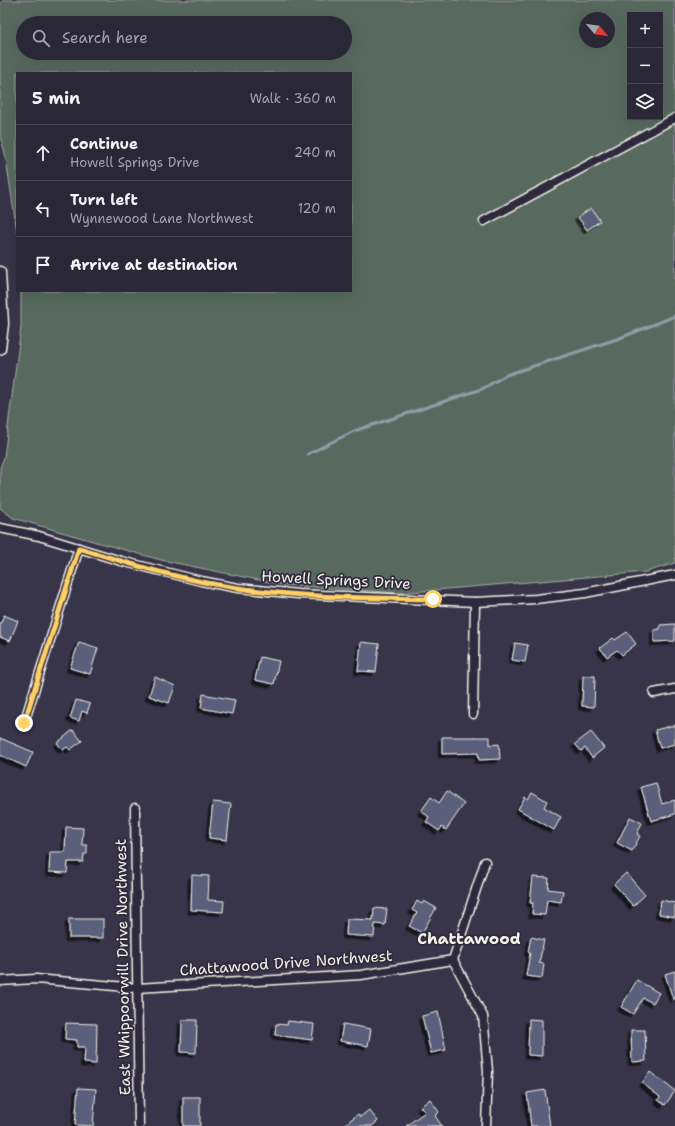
<!DOCTYPE html>
<meta charset="utf-8">
<style>
body{margin:0;font-family:"Shantell Sans",sans-serif;background:#363342;color:#f1f3f6}
.controls{position:absolute;right:12px;top:12px;display:grid;overflow:hidden;border-radius:0px;box-shadow:0 4px 16px #0002}
.controls button{width:36px;height:36px;display:grid;place-items:center;padding:0;border:0;border-bottom:1px solid #464452;background:#2a2737;color:#f1f3f6;font:20px sans-serif}
.compass{position:absolute;left:579px;top:12px;width:36px;height:36px;border-radius:50%;background:#2a2737;box-shadow:0 4px 16px #0002;rotate:119deg}
.stop{position:absolute;width:12px;height:12px;margin:-9px;border:3px solid #ffd166;border-radius:50%;background:#fff}
.stop.end{background:#ffd166;border-color:#fff;box-shadow:0 1px 4px #0008}
.list{margin:0;padding:0;list-style:none}
h2{display:flex;justify-content:space-between;align-items:center;height:52px;margin:0;padding:0 16px;font-size:17px}
h2 small{font-size:13px;font-weight:400;color:#a5a5ad}
.list li{display:grid;grid-template-columns:26px 1fr auto;gap:12px;align-items:center;box-sizing:border-box;height:56px;padding:0 16px;border-top:1px solid #464452}
.list b{display:block;font-size:15px;white-space:nowrap}
.list p{margin:0;font-size:13px;white-space:nowrap;color:#a5a5ad}
.list em{font-size:13px;font-style:normal;color:#a5a5ad}
.icon{flex:none;width:22px;height:22px;fill:none;stroke:currentColor;stroke-width:2;stroke-linecap:round;stroke-linejoin:round}
.map{position:relative;flex:none;width:675px;height:1126px;overflow:hidden}
.search{position:absolute;background:#2a2737;box-shadow:0 4px 16px #0002;left:16px;top:16px;width:336px;height:44px;display:flex;align-items:center;gap:10px;box-sizing:border-box;padding:0 14px;border-radius:22px;color:#a5a5ad;font-size:15px}
.panel{position:absolute;background:#2a2737;box-shadow:0 4px 16px #0002;left:16px;top:72px;width:336px;height:220px;border-radius:0px}
.map>svg:first-child{display:block}
</style>
<div class="map">
<svg width="675" height="1126" viewBox="0 0 675 1126">
<defs>
<filter id="shadow"><feDropShadow dx="-3.5" dy="3.5" stdDeviation="0" flood-color="#0009"/></filter>
</defs>
<rect width="100%" height="100%" fill="#383449"/>
<filter id="ink" filterUnits="userSpaceOnUse"><feTurbulence type="fractalNoise" baseFrequency=".025" numOctaves="2"/><feDisplacementMap in="SourceGraphic" scale="8" xChannelSelector="R" yChannelSelector="G"/><feConvolveMatrix kernelMatrix="1 2 1 2 8 2 1 2 1" color-interpolation-filters="sRGB"/></filter>
<g filter="url(#ink)">
<path fill="#596a61" stroke="#a6aea4" fill-rule="evenodd" d="M 4,0 L 675,0 L 675,563 L 646,572 L 400,593 L 283,585 L 161,560 L 96,542 L 13,518 L 0,508 L 0,468 L 4,457 L 21,327 L 21,291 L 351,291 L 351,73 L 17,73 L 17,232 L 5,153 L 0,136 L 0,3 ZM 630,15 L 660,15 L 660,117 L 630,117 ZM 585,18 L 609,18 L 609,42 L 585,42 ZM 23,23 L 345,23 L 345,53 L 23,53 Z"/>
<g fill="none" stroke-linecap="round" stroke-linejoin="round">
<polyline stroke="#919ca6" stroke-width="3" points="308,454 354,431 482,389 506,375 620,338 675,316"/>
</g>
<g fill="#5a5e7b" stroke="#f4f1e8" filter="url(#shadow)">
<polygon points="591,208 600,221 587,230 578,217"/>
<polygon points="4,615 18,621 10,641 0,637 0,625"/>
<polygon points="675,624 675,641 654,642 654,630 660,629 660,625"/>
<polygon points="627,632 636,644 622,655 617,650 607,657 600,648 613,638 615,640"/>
<polygon points="79,642 98,648 90,674 70,668"/>
<polygon points="361,642 379,644 376,672 358,671"/>
<polygon points="515,643 528,645 525,662 512,660"/>
<polygon points="260,657 279,661 274,684 255,680"/>
<polygon points="583,676 595,676 594,707 582,706"/>
<polygon points="155,677 175,686 169,703 149,696"/>
<polygon points="203,694 235,700 232,714 201,708"/>
<polygon points="76,700 90,704 87,713 82,711 79,721 70,718"/>
<polygon points="675,725 675,744 660,748 655,730"/>
<polygon points="73,730 82,741 70,750 67,747 63,750 57,743"/>
<polygon points="591,732 604,748 592,758 585,748 581,751 575,744"/>
<polygon points="442,737 490,737 490,745 499,744 500,759 479,760 478,753 442,754"/>
<polygon points="0,738 33,752 26,767 0,755"/>
<polygon points="656,783 662,804 675,800 675,814 651,821 641,787"/>
<polygon points="447,791 464,804 446,830 442,827 439,831 426,822 429,817 421,811 431,797 439,803"/>
<polygon points="532,792 547,801 544,807 561,817 554,830 518,809 525,797 528,799"/>
<polygon points="213,802 231,804 227,840 209,838"/>
<polygon points="630,817 642,823 637,834 640,836 632,851 617,843"/>
<polygon points="66,827 83,828 82,845 87,845 87,854 84,854 83,862 68,862 67,873 49,872 50,852 65,852"/>
<polygon points="626,873 645,895 633,906 614,884"/>
<polygon points="192,875 209,876 208,900 224,901 223,912 191,910"/>
<polygon points="533,877 549,878 548,889 563,891 561,902 547,900 545,915 532,914 533,903 530,903"/>
<polygon points="661,900 675,903 675,917 659,914"/>
<polygon points="417,901 422,904 424,901 436,908 422,933 409,926 417,913 412,910"/>
<polygon points="374,908 387,909 385,925 375,924 374,937 346,935 347,919 373,920"/>
<rect x="69" y="919" width="34" height="19"/>
<polygon points="531,937 544,940 539,963 544,964 542,978 526,976 530,953 528,952"/>
<polygon points="675,971 675,999 673,999 665,974"/>
<polygon points="637,980 659,993 653,1003 643,998 633,1014 621,1007"/>
<polygon points="438,1012 446,1050 431,1053 422,1016"/>
<polygon points="529,1019 542,1020 542,1056 528,1055"/>
<polygon points="182,1020 197,1020 196,1053 181,1052"/>
<polygon points="288,1021 314,1024 312,1040 275,1035 276,1024 287,1025"/>
<polygon points="66,1023 97,1024 96,1064 84,1063 85,1047 77,1047 77,1040 65,1039"/>
<polygon points="343,1024 371,1029 368,1046 340,1041"/>
<polygon points="631,1030 645,1030 646,1061 632,1062"/>
<polygon points="650,1072 675,1091 665,1105 658,1100 660,1097 642,1083"/>
<polygon points="78,1088 96,1089 93,1126 75,1125"/>
<polygon points="545,1090 550,1126 531,1126 527,1093"/>
<rect x="183" y="1097" width="17" height="29"/>
<polygon points="430,1099 439,1112 435,1116 442,1126 406,1126 425,1112 420,1107"/>
<polygon points="369,1110 378,1121 372,1126 343,1126 358,1114 360,1117"/>
</g>
<g fill="none" stroke-linecap="round" stroke-linejoin="round">
<defs>
<g id="minor">
<polyline points="484,221 675,118"/>
<polyline points="0,528 39,536 121,561 201,581 238,588 298,594 475,602 536,599 585,593 675,575"/>
<polyline points="654,693 675,689"/>
<polyline points="473,714 475,602"/>
<polyline points="24,723 79,548"/>
<polyline points="135,808 139,1126"/>
<polyline points="453,960 483,1016 488,1071 486,1126"/>
<polyline points="453,960 485,862"/>
<polyline points="0,981 36,979 137,988 361,975 453,960"/>
</g>
<polyline id="tertiary" points="0,272 3,324 0,349"/>
</defs>
<use href="#minor" stroke="#f4f1e8" stroke-width="11"/>
<use href="#tertiary" stroke="#f4f1e8" stroke-width="13"/>
<use href="#minor" stroke="#2f2a3d" stroke-width="8"/>
<use href="#tertiary" stroke="#2f2a3d" stroke-width="10"/>
</g>
</g>
<g fill="none" stroke-linecap="round" stroke-linejoin="round" filter="url(#ink)">
<path stroke="#ffd166" stroke-width="5" d="M 24,723 L 79,548 C 131,564 184,581 238,588 C 303,598 368,598 433,599"/>
</g>
<g text-anchor="middle" stroke-width="3.5" stroke-linejoin="round" paint-order="stroke">
<g font-size="15" fill="#f4f1e8" stroke="#2f2a3d">
<text transform="translate(336 580) rotate(3)" y="5">Howell Springs Drive</text>
<text transform="translate(286 963) rotate(-4)" y="5">Chattawood Drive Northwest</text>
<text transform="translate(123 967) rotate(-91)" y="5">East Whippoorwill Drive Northwest</text>
</g>
<g font-size="16" font-weight="bold" fill="#f4f1e8" stroke="#2f2a3d">
<text x="469" y="944">Chattawood</text>
</g>
</g>
</svg>
<div class="controls">
<button>+</button>
<button>−</button>
<button><svg class="icon" aria-label="layers" viewBox="0 0 24 24"><path d="M12 4l9 5-9 5-9-5zM3 14l9 5 9-5"/></svg></button>
</div>
<svg class="compass" viewBox="-18 -18 36 36"><path d="M0-13l5 13h-10z" fill="#e53935"/><path d="M0 13l5-13h-10z" fill="#a5a5ad"/></svg>
<div class="stop" style="left:433px;top:599px"></div>
<div class="stop end" style="left:24px;top:723px"></div>
<div class="search"><svg class="icon" aria-label="search" viewBox="0 0 24 24"><circle cx="10" cy="10" r="6"/><path d="M15 15l6 6"/></svg>Search here</div>
<section class="panel">
<h2>5 min<small>Walk · 360 m</small></h2>
<ul class="list">
<li><svg class="icon" aria-label="ahead" viewBox="0 0 24 24"><path d="M12 20V5M6 11l6-6 6 6"/></svg><div><b>Continue</b><p>Howell Springs Drive</p></div><em>240 m</em></li>
<li><svg class="icon" aria-label="left" viewBox="0 0 24 24"><path d="M17 20v-9H6M10 6l-5 5 5 5"/></svg><div><b>Turn left</b><p>Wynnewood Lane Northwest</p></div><em>120 m</em></li>
<li><svg class="icon" aria-label="arrive" viewBox="0 0 24 24"><path d="M6 21V4h12l-3 4 3 4H6"/></svg><div><b>Arrive at destination</b></div></li>
</ul>
</section>
</div>
